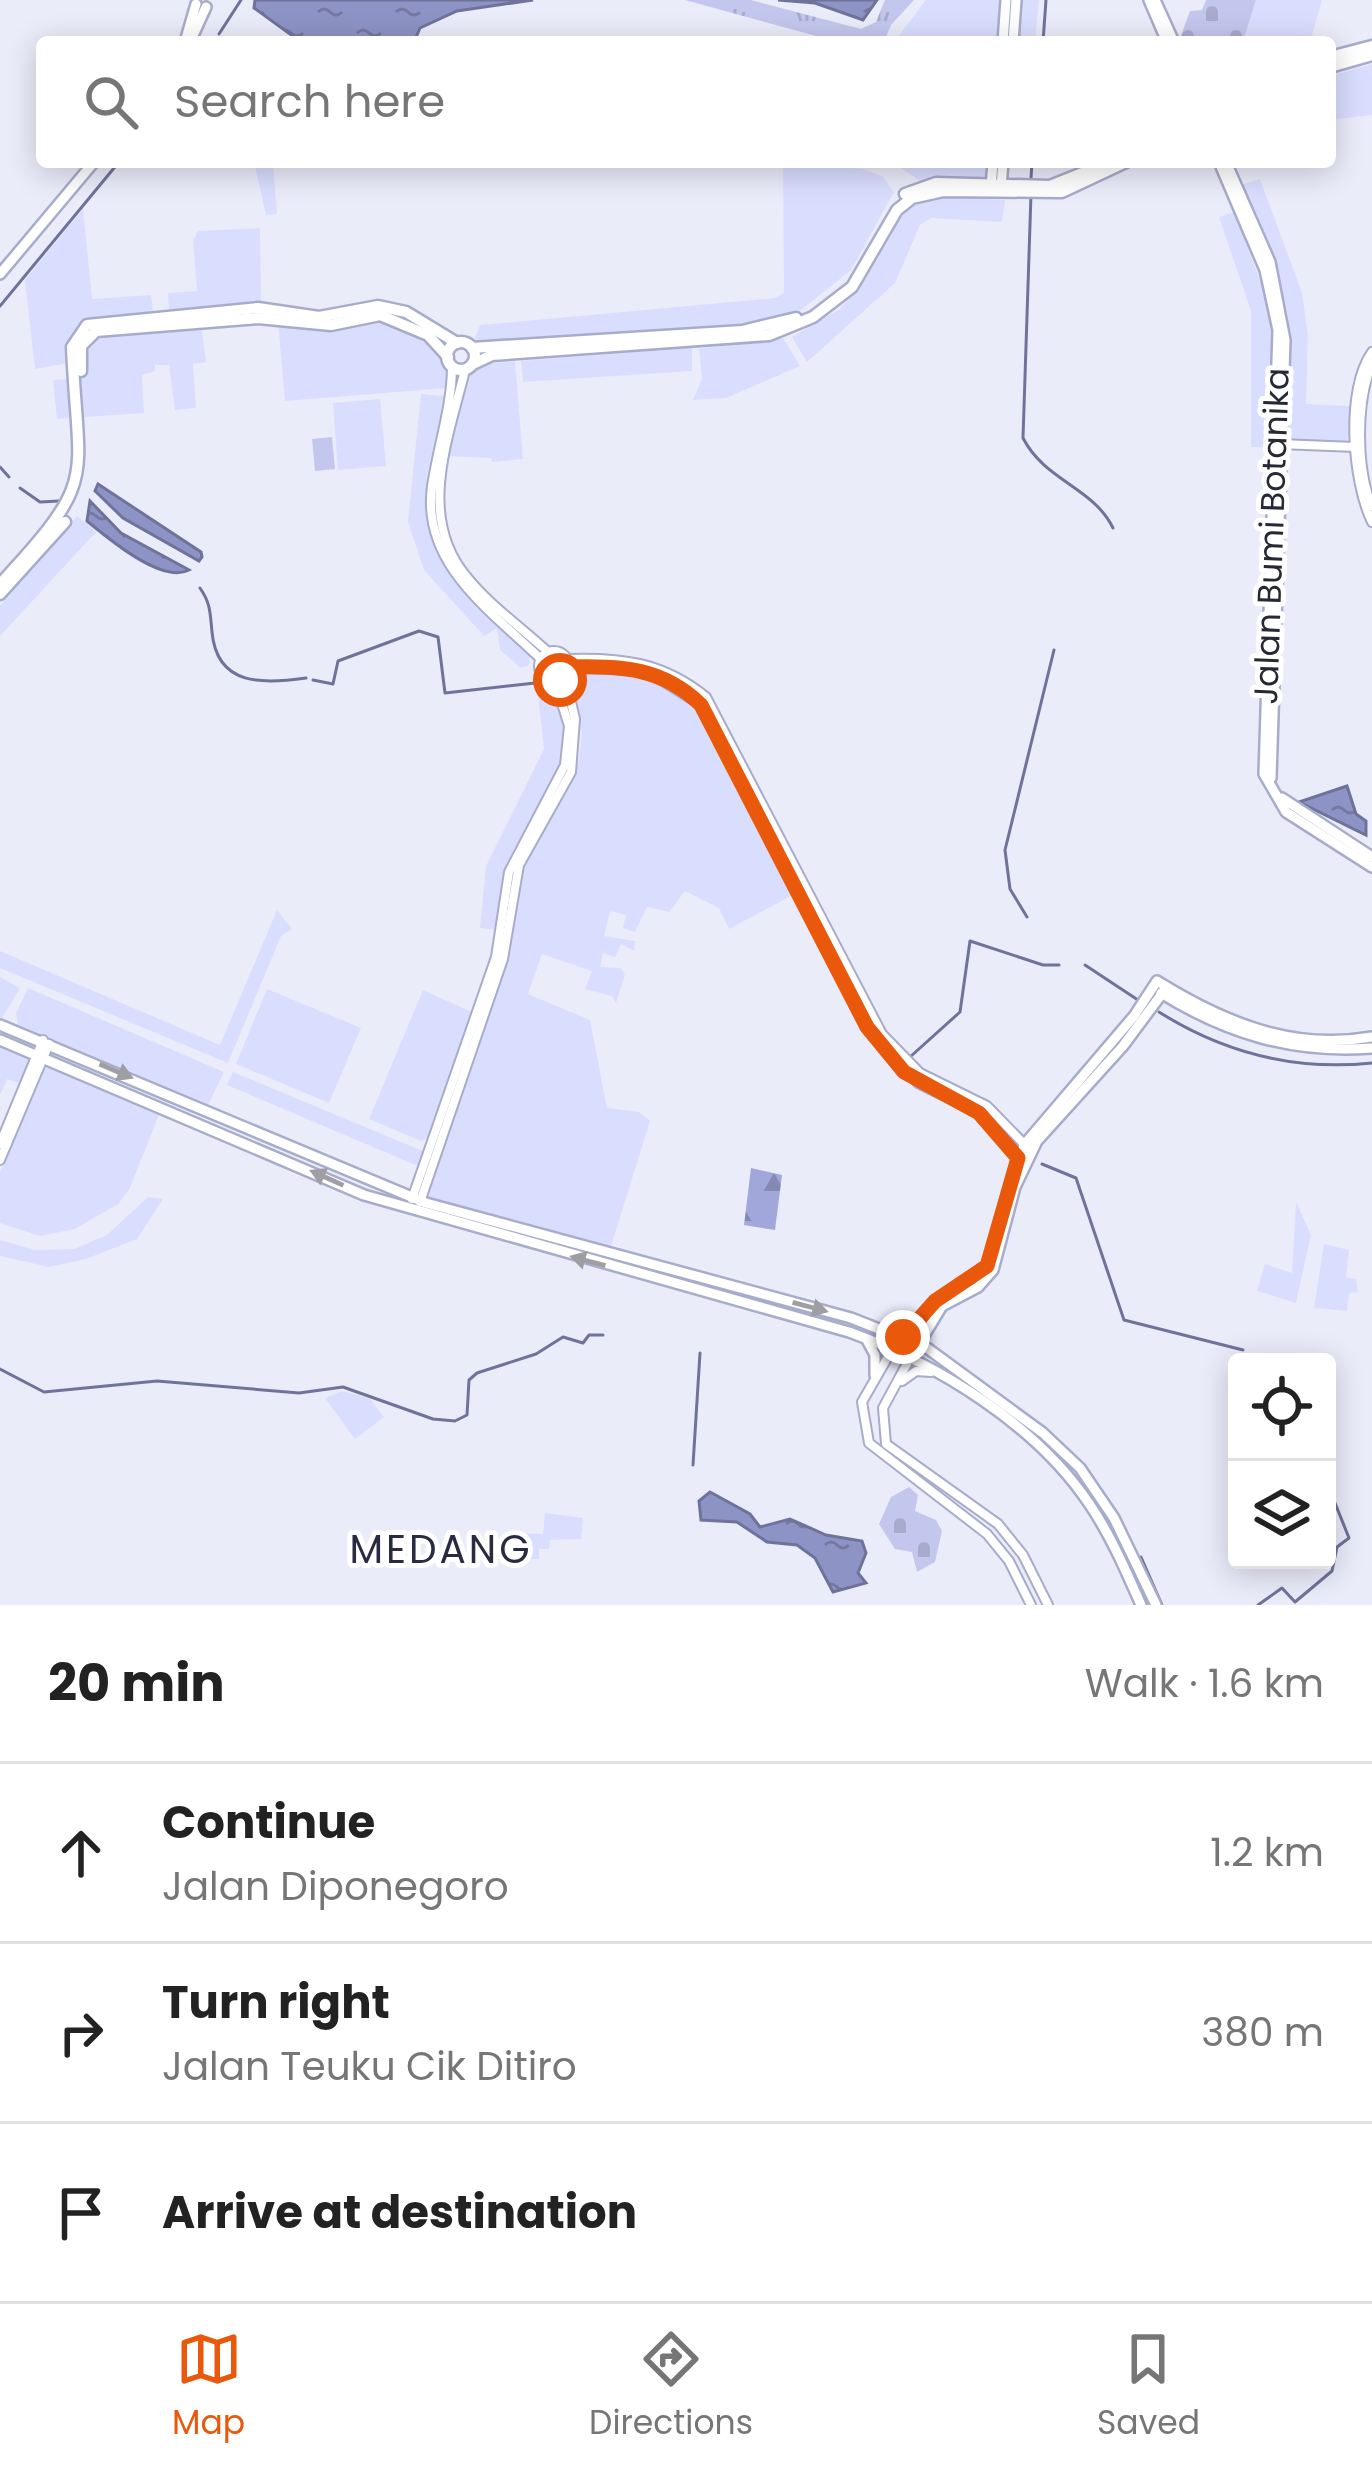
<!DOCTYPE html>
<meta charset="utf-8">
<style>
body{margin:0;font-family:Poppins,sans-serif;background:#f6f6f6;color:#222}
.controls{position:absolute;right:36px;bottom:36px;display:grid;overflow:hidden;border-radius:12px;box-shadow:0 6px 30px #0003}
.controls button{width:108px;height:108px;display:grid;place-items:center;padding:0;border:0;border-bottom:3px solid #e0e0e0;background:#fff;color:#222;font:60px sans-serif}
.stop{position:absolute;width:36px;height:36px;margin:-27px;border:9px solid #ea580c;border-radius:50%;background:#fff}
.stop.end{background:#ea580c;border-color:#fff;box-shadow:0 3px 12px #0008}
.list{margin:0;padding:0;list-style:none}
h2{display:flex;justify-content:space-between;align-items:center;height:156px;margin:0;padding:0 48px;font-size:51px}
h2 small{font-size:39px;font-weight:400;color:#767676}
.list li{display:grid;grid-template-columns:78px 1fr auto;gap:36px;align-items:center;box-sizing:border-box;height:180px;padding:0 48px;border-top:3px solid #e0e0e0}
.list b{display:block;font-size:45px;white-space:nowrap}
.list p{margin:0;font-size:39px;white-space:nowrap;color:#767676}
.list em{font-size:39px;font-style:normal;color:#767676}
.icon{flex:none;width:66px;height:66px;fill:none;stroke:currentColor;stroke-width:2;stroke-linecap:round;stroke-linejoin:round}
.map{position:relative;flex:none;width:1372px;height:1605px;overflow:hidden}
.search{position:absolute;background:#fff;box-shadow:0 6px 30px #0003;left:36px;right:36px;top:36px;height:132px;display:flex;align-items:center;gap:30px;box-sizing:border-box;padding:0 42px;border-radius:12px;color:#767676;font-size:45px}
.sheet{height:696px;background:#fff}
nav{display:flex;justify-content:space-around;align-items:center;box-sizing:border-box;height:168px;border-top:3px solid #e0e0e0;background:#fff;font-size:33px;color:#767676}
nav a{display:grid;justify-items:center;gap:6px}
nav .on{color:#ea580c}
.map>svg:first-child{display:block}
</style>
<div class="map">
<svg width="1372" height="1605" viewBox="0 0 1372 1605">
<defs>
<pattern id="grass-tufts" width="24" height="20" patternUnits="userSpaceOnUse" patternTransform="scale(3)"><rect width="24" height="20" fill="#c3c7ed"/><path d="M3 7l-1-3M5 7V3M7 7l1-3M15 17l-1-3M17 17v-4M19 17l1-3" fill="none" stroke="#a8abcc"/></pattern>
<pattern id="forest-firs" width="22" height="20" patternUnits="userSpaceOnUse" patternTransform="scale(3)"><rect width="22" height="20" fill="#a2a7db"/><path d="M5 1l3.5 6h-7zM16 11l3.5 6h-7z" fill="#8488b2"/></pattern>
<pattern id="cemetery-stones" width="16" height="16" patternUnits="userSpaceOnUse" patternTransform="scale(3)"><rect width="16" height="16" fill="#c3c7ed"/><path d="M2 7V4a2 2 0 0 1 4 0v3zM10 15v-3a2 2 0 0 1 4 0v3z" fill="#a8abcc"/></pattern>
<pattern id="water-ripples" width="26" height="14" patternUnits="userSpaceOnUse" patternTransform="scale(3)"><rect width="26" height="14" fill="#8e93c6"/><path d="M2 4q2-2 4 0t4 0M15 11q2-2 4 0t4 0" fill="none" stroke="#7478a2"/></pattern>
</defs>
<rect width="100%" height="100%" fill="#ebecfa"/>
<g fill="#dadefe">
<polygon points="926,0 1003,0 999,42 894,42"/>
<polygon points="1018,0 1039,0 1035,42 1015,42"/>
<polygon points="1256,0 1322,0 1310,42 1243,42"/>
<polygon points="1372,64 1372,115 1330,120 1330,76"/>
<polygon points="254,162 301,162 273,165 277,214 266,215"/>
<polygon points="783,162 863,169 882,176 894,192 851,270 797,313 743,327 478,343 475,338 480,325 775,298 784,293"/>
<polygon points="892,162 991,162 985,181 922,182"/>
<polygon points="1260,179 1302,293 1308,335 1306,404 1350,406 1348,442 1293,441 1287,433 1288,315 1241,185"/>
<polygon points="937,197 1005,200 1002,222 931,218 920,225 895,283 807,362 792,337 840,309 861,286 910,204"/>
<polygon points="83,209 92,299 151,295 153,312 169,310 168,293 197,291 193,241 198,231 260,228 261,301 199,308 206,362 193,364 196,408 175,410 169,365 155,365 155,371 142,375 144,413 57,419 53,380 70,379 68,363 35,369 25,280"/>
<polygon points="1234,212 1269,305 1274,361 1270,447 1251,447 1251,311 1219,217"/>
<polygon points="384,319 438,350 446,364 447,388 285,401 278,322"/>
<polygon points="783,338 800,366 726,398 693,400 702,379 699,349"/>
<polygon points="692,348 692,371 523,382 521,361"/>
<polygon points="515,361 523,459 492,462 491,458 447,456 469,374 486,364"/>
<polygon points="421,394 445,396 426,479 433,540 454,581 531,649 529,665 521,668 500,650 497,628 484,636 424,570 408,522"/>
<polygon points="380,399 386,466 338,470 333,403"/>
<polygon points="77,516 96,532 0,636 0,606"/>
<polygon points="577,670 658,678 702,711 793,895 729,929 719,908 685,891 669,912 647,907 635,932 623,928 626,915 610,911 604,936 635,941 634,951 621,944 615,957 603,953 600,967 621,968 625,975 616,1003 612,996 585,989 592,971 542,954 528,994 590,1020 607,1108 639,1112 650,1121 611,1246 430,1198 426,1192 507,964 522,869 578,765 582,734 571,677"/>
<polygon points="536,676 554,687 564,719 561,760 502,875 498,930 480,928 486,866 544,749"/>
<polygon points="277,910 292,929 281,936 228,1063 0,968 0,951 220,1045"/>
<polygon points="0,977 20,988 1,1020 0,1020"/>
<polygon points="28,988 224,1072 208,1105 18,1025 16,1013"/>
<polygon points="267,989 361,1028 329,1103 236,1064"/>
<polygon points="423,990 472,1012 427,1138 421,1141 369,1119"/>
<polygon points="0,1044 32,1058 21,1084 7,1079 0,1095"/>
<polygon points="46,1064 159,1115 129,1190 118,1204 75,1229 40,1236 0,1223 0,1173"/>
<polygon points="233,1072 425,1152 420,1167 227,1085"/>
<polygon points="148,1197 163,1199 137,1239 86,1259 49,1267 0,1256 0,1240 35,1250 74,1249 107,1235"/>
<polygon points="1296,1202 1311,1235 1296,1303 1257,1291 1265,1264 1292,1273"/>
<polygon points="1324,1244 1349,1250 1346,1277 1356,1279 1358,1292 1349,1293 1347,1311 1314,1308"/>
<polygon points="342,1391 369,1398 384,1417 355,1439 325,1398"/>
<polygon points="545,1513 583,1518 581,1539 550,1540 549,1549 539,1549 539,1559 515,1559 515,1533 543,1534"/>
</g>
<polygon fill="url(#grass-tufts)" points="685,0 751,0 861,29 876,22 885,0 914,0 891,25 884,42 838,42"/>
<polygon fill="url(#forest-firs)" points="751,1168 782,1175 775,1230 744,1225"/>
<g fill="url(#cemetery-stones)">
<polygon points="1206,0 1256,0 1243,42 1179,41 1190,11 1202,10"/>
<polygon points="909,1487 918,1495 915,1511 936,1520 942,1531 935,1562 917,1572 912,1552 895,1549 879,1524 891,1497"/>
</g>
<polygon fill="#c3c7ed" points="332,437 335,469 315,471 312,439"/>
<g fill="url(#water-ripples)" stroke="#6f739a" stroke-width="3">
<polygon points="255,0 533,0 457,11 420,28 414,42 301,42 254,8"/>
<polygon points="778,0 877,0 863,20 815,3"/>
<polygon points="98,484 201,552 202,557 199,561 123,518 95,491"/>
<path d="M 90,501 L 121,533 L 189,570 C 162,584 109,539 87,521 Z"/>
<polygon points="1347,786 1356,814 1366,821 1366,835 1299,802"/>
<polygon points="710,1492 750,1514 760,1527 790,1519 826,1535 862,1541 866,1553 858,1573 866,1583 833,1592 815,1558 797,1545 767,1542 737,1522 701,1520 699,1501"/>
</g>
<g fill="none" stroke-linecap="round" stroke-linejoin="round">
<g stroke="#6f739a" stroke-width="3">
<polyline points="219,34 241,0"/>
<polyline points="1008,42 1011,2"/>
<polyline points="1043,42 1046,0"/>
<polyline points="1031,178 1032,162"/>
<path d="M 1031,194 L 1023,438 C 1045,481 1093,487 1113,528"/>
<polyline points="0,306 119,162"/>
<polyline points="0,467 9,477"/>
<polyline points="20,488 40,502 59,501"/>
<path d="M 200,588 C 211,604 210,613 212,632 C 217,687 264,684 306,678"/>
<polyline points="313,680 333,684 338,661 419,631 438,637 445,693 535,683"/>
<polyline points="1027,917 1010,889 1005,850 1054,650"/>
<polyline points="1085,965 1138,1000"/>
<path d="M 1159,1012 C 1224,1053 1295,1071 1372,1063"/>
<polyline points="910,1057 960,1012 970,941 1043,965 1059,965"/>
<polyline points="978,1107 1001,1128"/>
<polyline points="1008,1138 1019,1149"/>
<polyline points="1042,1164 1076,1178 1124,1320 1243,1350"/>
<polyline points="0,1369 44,1392 157,1381 299,1393 343,1387 433,1419 455,1421 467,1415 469,1380 477,1373 536,1354 563,1337 583,1343 589,1335 603,1335"/>
<polyline points="693,1465 700,1353"/>
<polyline points="1141,1557 1162,1605"/>
<polyline points="1258,1605 1282,1588 1295,1602 1332,1571 1337,1547 1349,1538 1327,1483"/>
</g>
<defs>
<g id="tertiary">
<path d="M 1372,352 C 1345,390 1352,481 1372,522"/>
<path d="M 1372,364 C 1356,401 1356,469 1372,506"/>
<path d="M 452,366 C 452,406 438,446 432,486 C 421,564 491,611 541,659"/>
<path d="M 465,370 C 449,437 416,516 466,576 C 489,605 521,627 548,652"/>
<polyline points="1280,444 1355,447"/>
<circle cx="554" cy="666" r="15"/>
<path d="M 567,659 C 621,657 663,662 706,697 L 882,1034 L 920,1073 L 987,1106 L 1028,1148"/>
<polyline points="569,667 647,671 701,705 876,1039 918,1083 979,1113 1020,1159"/>
<polyline points="0,1144 43,1040"/>
<polyline points="0,1160 49,1044"/>
<polyline points="412,1199 496,957 509,872 565,765 569,726 555,681"/>
<polyline points="420,1202 503,959 519,865 571,772 575,719 565,676"/>
<polyline points="893,1348 862,1402 869,1443 987,1534 1009,1561 1031,1605"/>
<polyline points="910,1358 883,1408 886,1444 998,1524 1023,1555 1048,1605"/>
<polyline points="902,1381 916,1371 931,1372"/>
</g>
<g id="secondary">
<polyline points="1149,0 1167,42"/>
<polyline points="1155,0 1174,42"/>
<polyline points="191,40 206,7"/>
<polyline points="185,42 196,4"/>
<polyline points="1003,42 1006,0"/>
<polyline points="1013,42 1016,0"/>
<polyline points="1219,162 1265,270 1278,330 1264,774 1286,812 1372,867"/>
<polyline points="1226,162 1270,262 1285,340 1271,778"/>
<polyline points="991,187 993,162"/>
<polyline points="1001,187 1003,162"/>
<polyline points="0,274 94,162"/>
<polyline points="1282,798 1372,857"/>
<path d="M 1161,993 C 1227,1034 1294,1054 1372,1048"/>
<polyline points="0,1025 426,1203 851,1318 927,1348 1043,1433 1080,1468 1114,1518 1156,1605"/>
<path d="M 0,1040 L 364,1195 L 849,1332 C 938,1364 1037,1425 1090,1505 C 1111,1536 1126,1571 1141,1605"/>
<polyline points="867,1340 875,1355 875,1375"/>
<path d="M 900,1341 L 935,1301 L 987,1266 L 1024,1145 L 1134,1016 L 1157,981 C 1223,1022 1292,1051 1372,1037"/>
<polyline points="917,1347 942,1306 978,1287 993,1270 1015,1187 1037,1141 1123,1046 1167,987"/>
</g>
<g id="primary">
<polyline points="1330,57 1372,46"/>
<polyline points="1330,67 1372,55"/>
<polyline points="905,194 936,183 1050,186 1110,162"/>
<circle cx="461" cy="356" r="14"/>
<polyline points="472,348 742,331 796,318"/>
<polyline points="473,364 492,355 769,335 813,317 852,287 897,210 912,198 943,191 1062,192 1126,162"/>
<polyline points="81,371 81,346 96,331 258,318 331,325 380,315 428,335 448,357"/>
<path d="M 0,584 C 100,476 78,484 72,347 L 87,325 L 258,308 L 319,317 L 378,306 L 406,312 L 457,343"/>
<polyline points="0,594 65,522"/>
</g>
</defs>
<use href="#tertiary" stroke="#a8accb" stroke-width="12"/>
<use href="#secondary" stroke="#a8accb" stroke-width="14"/>
<use href="#primary" stroke="#a8accb" stroke-width="15"/>
<use href="#tertiary" stroke="#fff" stroke-width="8"/>
<use href="#secondary" stroke="#fff" stroke-width="9"/>
<use href="#primary" stroke="#fff" stroke-width="10"/>
</g>
<defs><path id="oneway-solid" d="M-6-.8H1V-3.2L6.5 0L1 3.2V.8H-6Z" transform="scale(3)"/></defs>
<g fill="#9e9ea4">
<use href="#oneway-solid" transform="translate(116 1071) rotate(23)"/>
<use href="#oneway-solid" transform="translate(327 1178) rotate(-156)"/>
<use href="#oneway-solid" transform="translate(588 1261) rotate(-165)"/>
<use href="#oneway-solid" transform="translate(810 1307) rotate(15)"/>
</g>
<g fill="none" stroke-linecap="round" stroke-linejoin="round">
<path stroke="#ea580c" stroke-width="15" d="M 560,680 L 569,667 C 621,666 662,667 701,705 L 867,1027 L 904,1072 L 979,1113 L 1018,1158 L 987,1266 L 935,1301 L 903,1337"/>
</g>
<g text-anchor="middle" stroke-width="10" stroke-linejoin="round" paint-order="stroke">
<g font-size="33" fill="#272835" stroke="#fff">
<text transform="translate(1271 536) rotate(-88)" y="12">Jalan Bumi Botanika</text>
</g>
<g font-size="39" letter-spacing="3" fill="#292b43" stroke="#fff">
<text x="441" y="1563">MEDANG</text>
</g>
</g>
</svg>
<div class="controls">
<button><svg class="icon" aria-label="locate" viewBox="0 0 24 24"><circle cx="12" cy="12" r="6"/><path d="M12 2v4M12 18v4M2 12h4M18 12h4"/></svg></button>
<button><svg class="icon" aria-label="layers" viewBox="0 0 24 24"><path d="M12 4l9 5-9 5-9-5zM3 14l9 5 9-5"/></svg></button>
</div>
<div class="stop" style="left:560px;top:680px"></div>
<div class="stop end" style="left:903px;top:1337px"></div>
<div class="search"><svg class="icon" aria-label="search" viewBox="0 0 24 24"><circle cx="10" cy="10" r="6"/><path d="M15 15l6 6"/></svg>Search here</div>
</div>
<section class="sheet">
<h2>20 min<small>Walk · 1.6 km</small></h2>
<ul class="list">
<li><svg class="icon" aria-label="ahead" viewBox="0 0 24 24"><path d="M12 20V5M6 11l6-6 6 6"/></svg><div><b>Continue</b><p>Jalan Diponegoro</p></div><em>1.2 km</em></li>
<li><svg class="icon" aria-label="right" viewBox="0 0 24 24"><path d="M7 20v-9h11M14 6l5 5-5 5"/></svg><div><b>Turn right</b><p>Jalan Teuku Cik Ditiro</p></div><em>380 m</em></li>
<li><svg class="icon" aria-label="arrive" viewBox="0 0 24 24"><path d="M6 21V4h12l-3 4 3 4H6"/></svg><div><b>Arrive at destination</b></div></li>
</ul>
</section>
<nav>
<a class="on"><svg class="icon" aria-label="map" viewBox="0 0 24 24"><path d="M3 6l6-2 6 2 6-2v14l-6 2-6-2-6 2zM9 4v14M15 6v14"/></svg>Map</a>
<a><svg class="icon" aria-label="directions" viewBox="0 0 24 24"><path d="M12 3l9 9-9 9-9-9zM9 14v-3h6M13 9l2 2-2 2"/></svg>Directions</a>
<a><svg class="icon" aria-label="saved" viewBox="0 0 24 24"><path d="M7 4h10v16l-5-4-5 4z"/></svg>Saved</a>
</nav>
